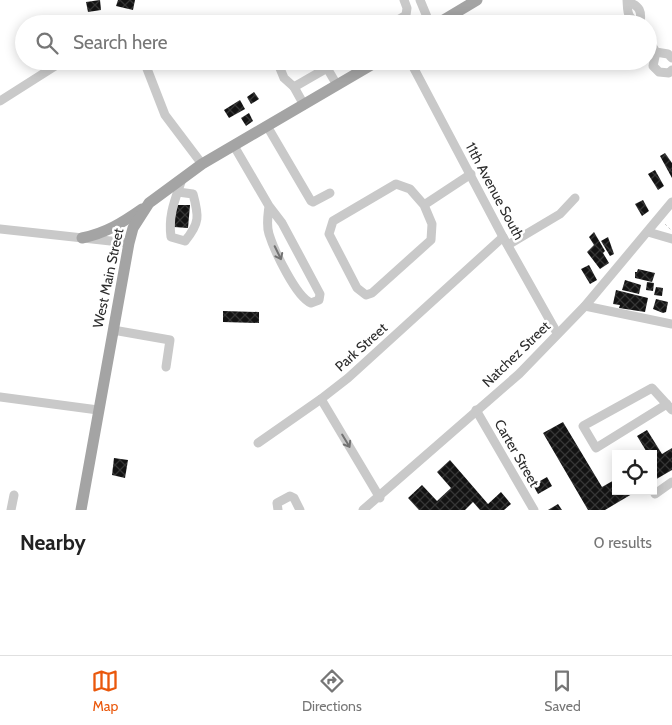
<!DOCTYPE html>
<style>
body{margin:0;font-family:Cabin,sans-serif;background:#f2f2f2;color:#222}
.controls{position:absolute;right:15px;bottom:15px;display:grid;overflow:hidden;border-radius:0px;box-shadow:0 2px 12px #0003}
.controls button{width:45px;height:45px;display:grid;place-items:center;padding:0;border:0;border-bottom:1px solid #e0e0e0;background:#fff;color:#222;font:25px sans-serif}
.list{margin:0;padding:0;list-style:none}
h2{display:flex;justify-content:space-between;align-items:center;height:65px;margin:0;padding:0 20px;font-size:21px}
h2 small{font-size:16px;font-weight:400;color:#767676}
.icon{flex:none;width:28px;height:28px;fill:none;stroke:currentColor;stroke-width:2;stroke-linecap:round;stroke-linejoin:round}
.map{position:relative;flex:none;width:672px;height:510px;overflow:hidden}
.search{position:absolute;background:#fff;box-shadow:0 2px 12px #0003;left:15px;right:15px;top:15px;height:55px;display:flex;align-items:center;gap:12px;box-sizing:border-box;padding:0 18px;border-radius:28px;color:#767676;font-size:19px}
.sheet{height:145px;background:#fff}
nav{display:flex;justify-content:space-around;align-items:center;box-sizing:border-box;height:70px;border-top:1px solid #e0e0e0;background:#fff;font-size:14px;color:#767676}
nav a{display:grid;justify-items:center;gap:2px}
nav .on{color:#ea580c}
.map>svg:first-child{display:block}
</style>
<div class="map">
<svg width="672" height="510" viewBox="0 0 672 510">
<defs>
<pattern id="building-cross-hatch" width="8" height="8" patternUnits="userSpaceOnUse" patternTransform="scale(1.25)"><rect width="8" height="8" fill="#131313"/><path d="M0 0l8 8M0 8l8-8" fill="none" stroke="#363636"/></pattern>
</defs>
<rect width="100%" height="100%" fill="#fff"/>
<g fill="url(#building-cross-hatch)">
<polygon points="100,0 101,10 88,12 86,2"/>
<polygon points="118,0 135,0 133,10 116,6"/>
<polygon points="300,61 319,61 303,68"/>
<polygon points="254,92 259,99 251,104 247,97"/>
<polygon points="240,100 245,109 229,118 224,110"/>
<polygon points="249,113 253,121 246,126 241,118"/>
<polygon points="665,153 672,163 672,178 660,156"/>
<polygon points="655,170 664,186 658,190 648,174"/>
<polygon points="643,200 649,211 642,216 635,204"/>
<polygon points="176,205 190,205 188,228 174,227"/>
<polygon points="594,232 605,251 603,253 609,263 600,269 587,252 594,245 589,237"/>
<polygon points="608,237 614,254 610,256 601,241"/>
<polygon points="589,265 597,280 590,284 581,269"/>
<polygon points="638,269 655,273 652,282 635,278 635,272 637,272"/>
<polygon points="625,280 641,285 639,294 622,290"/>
<polygon points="647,282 654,283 653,291 646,290"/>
<polygon points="656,287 663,288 662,296 654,295"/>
<polygon points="616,290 648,298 645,312 619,308 620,305 613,304"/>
<polygon points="656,299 668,302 666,312 663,313 653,309"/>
<polygon points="223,311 259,312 259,323 223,322"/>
<polygon points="563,422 602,487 616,479 616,491 637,491 605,510 588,510 543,433"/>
<polygon points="647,430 662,454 672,448 672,470 653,481 653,454 648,454 637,436"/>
<polygon points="114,458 128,460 125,478 112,475"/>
<polygon points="450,460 488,504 501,492 511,504 504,510 480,510 473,502 465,510 419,510 408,498 422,485 437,501 451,488 437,472"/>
<polygon points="547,477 552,486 538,494 533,485"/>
<polygon points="558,504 562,510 548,510"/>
</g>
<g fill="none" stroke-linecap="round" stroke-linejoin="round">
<polyline stroke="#c9c9c9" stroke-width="1" stroke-dasharray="2.5 2.5" stroke-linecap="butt" points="665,224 671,230"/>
<g stroke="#c9c9c9" stroke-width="9">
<polyline points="420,0 430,24"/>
<path d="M 627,0 C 628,13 626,16 639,24"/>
<path d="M 628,2 C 640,6 642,11 640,24"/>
<polyline points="396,21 406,15 407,8 404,0"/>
<polyline points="648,39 656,52 668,54 672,58"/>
<polyline points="656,52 653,66 659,72 669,73 672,70"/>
<polyline points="144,61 165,115 202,164"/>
<polyline points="277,61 284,78 294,87"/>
<polyline points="410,61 503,237 557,333"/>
<polyline points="0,101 63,61"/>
<polyline points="304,105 294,87 327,68 337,85"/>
<polyline points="267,126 311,201 313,202 330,193"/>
<path d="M 234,146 L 269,206 L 282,223 L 320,294 L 319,300 L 311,303 C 296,297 274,250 269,234 C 266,225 268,215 269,206"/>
<path d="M 178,192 L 193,194 C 199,216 200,223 185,241 L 171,237 C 168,215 175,200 182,179"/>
<polyline points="424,205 410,189 396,184 333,221 329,234 357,288 366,295 372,293 431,240 432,224 424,205 471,174"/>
<polyline points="0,229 129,243"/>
<polyline points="648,232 672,239"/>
<polyline points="508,245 560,214 575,198"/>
<polyline points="585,306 672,324"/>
<polyline points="113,330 170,340 166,367"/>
<polyline points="0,397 98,410"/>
<polyline points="321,399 380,498"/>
<polyline points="667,404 596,448 583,426 652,388 672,410"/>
<polyline points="476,410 534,510"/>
<polyline points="258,443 321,399 348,378 503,237"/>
<polyline points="655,494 672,482"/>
<polyline points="11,510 14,495"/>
<polyline points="278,510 277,503 290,496 294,498 300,510"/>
<polyline points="363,510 519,374 585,306 672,202"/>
</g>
<g stroke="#a4a4a4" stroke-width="11">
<polyline points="437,24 477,0"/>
<path d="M 82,238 C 106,233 122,223 142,209"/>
<polyline points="81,510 129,243 133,228 149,203 202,164 378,61"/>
</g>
</g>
<defs><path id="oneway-shaft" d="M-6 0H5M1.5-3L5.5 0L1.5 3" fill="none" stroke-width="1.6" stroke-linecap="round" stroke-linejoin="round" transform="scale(1.25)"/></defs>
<g stroke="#737373">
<use href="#oneway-shaft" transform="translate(278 253) rotate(64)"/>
<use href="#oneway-shaft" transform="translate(346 441) rotate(59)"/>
</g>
<g text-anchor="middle" stroke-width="5" stroke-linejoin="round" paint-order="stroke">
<g font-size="14" fill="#2c2c2c" stroke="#fff">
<text transform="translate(495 191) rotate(62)" y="5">11th Avenue South</text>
<text transform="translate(108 278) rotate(-78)" y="5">West Main Street</text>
<text transform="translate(361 347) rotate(-42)" y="5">Park Street</text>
<text transform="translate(516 354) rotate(-44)" y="5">Natchez Street</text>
<text transform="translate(517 453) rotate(60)" y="5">Carter Street</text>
</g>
</g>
</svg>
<div class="controls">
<button><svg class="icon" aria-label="locate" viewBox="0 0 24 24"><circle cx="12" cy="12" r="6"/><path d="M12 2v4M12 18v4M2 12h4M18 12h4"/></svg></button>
</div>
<div class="search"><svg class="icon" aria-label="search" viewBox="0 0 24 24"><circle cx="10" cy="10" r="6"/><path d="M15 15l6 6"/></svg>Search here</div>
</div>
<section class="sheet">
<h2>Nearby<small>0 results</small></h2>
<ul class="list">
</ul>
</section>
<nav>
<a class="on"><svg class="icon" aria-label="map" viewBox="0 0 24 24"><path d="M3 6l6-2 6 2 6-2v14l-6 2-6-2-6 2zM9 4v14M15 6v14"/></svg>Map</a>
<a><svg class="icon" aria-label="directions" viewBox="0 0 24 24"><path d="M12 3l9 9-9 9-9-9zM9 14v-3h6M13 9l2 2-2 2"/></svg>Directions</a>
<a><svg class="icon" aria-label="saved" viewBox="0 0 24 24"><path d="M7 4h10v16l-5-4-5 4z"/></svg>Saved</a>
</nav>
